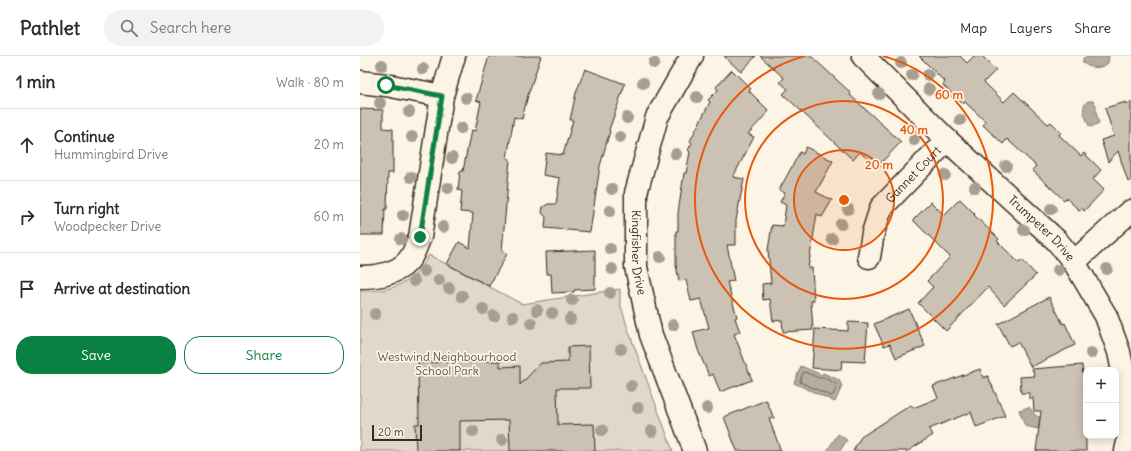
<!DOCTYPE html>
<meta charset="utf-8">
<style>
body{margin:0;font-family:Delius,sans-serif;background:#f2f2f3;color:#2b2b33}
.controls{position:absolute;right:12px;bottom:12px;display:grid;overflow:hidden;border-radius:8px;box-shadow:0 2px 10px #0003}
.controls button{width:36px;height:36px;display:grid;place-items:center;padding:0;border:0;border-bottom:1px solid #e1e1e2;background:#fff;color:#2b2b33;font:20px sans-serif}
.scale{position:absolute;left:12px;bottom:10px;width:50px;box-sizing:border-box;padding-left:4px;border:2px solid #3b2a1e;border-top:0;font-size:11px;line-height:14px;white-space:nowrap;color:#3b2a1e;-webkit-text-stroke:3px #fcf5e5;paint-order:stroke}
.stop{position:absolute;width:12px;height:12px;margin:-9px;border:3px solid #0b8043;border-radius:50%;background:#fff}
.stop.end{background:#0b8043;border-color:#fff;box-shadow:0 1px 4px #0008}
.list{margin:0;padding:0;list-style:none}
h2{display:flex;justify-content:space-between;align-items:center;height:52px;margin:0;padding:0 16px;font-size:17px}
h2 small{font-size:13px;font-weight:400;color:#7c7c81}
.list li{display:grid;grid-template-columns:26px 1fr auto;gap:12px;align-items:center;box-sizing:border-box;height:72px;padding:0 16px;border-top:1px solid #e1e1e2}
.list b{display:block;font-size:15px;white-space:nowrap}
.list p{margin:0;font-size:13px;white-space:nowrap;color:#7c7c81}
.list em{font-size:13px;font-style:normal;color:#7c7c81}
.actions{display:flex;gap:8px;padding:12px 16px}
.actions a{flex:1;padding:9px 0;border:1px solid #0b8043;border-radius:16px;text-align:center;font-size:14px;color:#0b8043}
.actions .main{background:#0b8043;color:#fff}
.icon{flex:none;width:22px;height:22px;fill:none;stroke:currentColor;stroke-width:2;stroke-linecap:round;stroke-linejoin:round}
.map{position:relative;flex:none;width:771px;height:395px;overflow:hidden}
header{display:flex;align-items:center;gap:24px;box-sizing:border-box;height:56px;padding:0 20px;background:#fff;border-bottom:1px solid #e1e1e2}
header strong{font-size:19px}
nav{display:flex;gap:22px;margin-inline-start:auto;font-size:14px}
.search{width:280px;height:36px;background:#f2f2f3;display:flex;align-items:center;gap:10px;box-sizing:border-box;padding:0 14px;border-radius:22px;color:#7c7c81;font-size:15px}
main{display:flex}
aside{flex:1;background:#fff}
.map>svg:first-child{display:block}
</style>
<header>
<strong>Pathlet</strong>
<div class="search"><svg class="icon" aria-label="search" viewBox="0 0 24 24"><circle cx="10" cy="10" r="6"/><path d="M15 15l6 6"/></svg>Search here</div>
<nav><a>Map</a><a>Layers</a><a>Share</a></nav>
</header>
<main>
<aside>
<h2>1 min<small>Walk · 80 m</small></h2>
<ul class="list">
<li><svg class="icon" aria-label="ahead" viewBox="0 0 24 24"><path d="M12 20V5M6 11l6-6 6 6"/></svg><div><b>Continue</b><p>Hummingbird Drive</p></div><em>20 m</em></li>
<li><svg class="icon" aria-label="right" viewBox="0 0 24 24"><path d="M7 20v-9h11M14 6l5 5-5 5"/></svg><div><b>Turn right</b><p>Woodpecker Drive</p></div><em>60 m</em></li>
<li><svg class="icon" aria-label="arrive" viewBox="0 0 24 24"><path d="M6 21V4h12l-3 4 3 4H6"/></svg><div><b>Arrive at destination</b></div></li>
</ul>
<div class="actions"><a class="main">Save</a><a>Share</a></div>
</aside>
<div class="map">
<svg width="771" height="395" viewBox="0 0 771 395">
<rect width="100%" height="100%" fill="#fcf5e5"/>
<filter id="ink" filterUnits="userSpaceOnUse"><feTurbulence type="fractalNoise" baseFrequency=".025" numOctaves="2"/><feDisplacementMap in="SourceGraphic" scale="8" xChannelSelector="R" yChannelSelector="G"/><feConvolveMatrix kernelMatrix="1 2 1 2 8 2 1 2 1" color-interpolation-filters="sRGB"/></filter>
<g filter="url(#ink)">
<path fill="#e0d8c8" stroke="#8e8173" d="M 69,199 L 162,248 L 260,233 L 260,247 L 269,276 L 313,395 L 0,395 L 0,235 C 30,236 55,228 69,199 Z"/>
<g fill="#b7ad9e" stroke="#85796b">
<path d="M 740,0 L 749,0 L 748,7 C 740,14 730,12 723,7 L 723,2 C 728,0 734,2 740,0 Z"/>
<path d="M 728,45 L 733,45 L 736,49 L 736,56 L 739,67 L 731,71 L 729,70 C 726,61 719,51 728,45 Z"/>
<polygon points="441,310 462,319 463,317 479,324 482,330 475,346 434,327"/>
<polygon points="669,351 676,360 680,361 678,373 665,370 659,354"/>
<polygon points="478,378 487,384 480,395 467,395"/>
</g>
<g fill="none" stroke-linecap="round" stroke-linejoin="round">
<polygon stroke="#6d5e51" stroke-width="1" points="445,316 459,322 465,322 476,328 477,331 473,339 471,340 440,326 440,324 443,317"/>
</g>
<g fill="#ccc2b3" stroke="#3b2a1e">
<polygon points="129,0 181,0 168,39 162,63 154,61 147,102 150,103 142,195 147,198 129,230 87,208 99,186 110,192 113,157 100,156 102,135 98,134 100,115 103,115 111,74 115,75 121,46 116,44"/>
<polygon points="364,0 396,0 381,16"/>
<polygon points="400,0 451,0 491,37 490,39 541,86 516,112 500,96 493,104 423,38 428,33 420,26 424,22"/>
<polygon points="559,0 600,0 607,7 614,0 622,0 636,14 624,26 644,46 654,36 688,68 691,66 701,76 699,79 721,100 724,97 741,114 733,123 744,134 724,155 722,152 719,154 706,142 704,144 672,114 676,110 647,83 643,88 623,69 626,66 605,46 603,48 583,29 585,26"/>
<polygon points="225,13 265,28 249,74 250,75 240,110 230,176 185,172 186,161 182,157 183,151 188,148 196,148 200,122 183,119 186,97 203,99 213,64 210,64 216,37"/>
<polygon points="372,14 391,33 389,35 409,55 388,78 394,81 373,121 384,123 376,164 376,189 367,189 374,225 367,226 377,261 375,262 380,276 374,278 392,324 360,336 353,318 349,320 338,294 333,276 349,272 341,243 331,245 326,224 319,225 316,209 316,175 318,175 318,157 324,117 326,117 330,96 328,94 332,87 330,85 350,46 348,44 358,34 356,31"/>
<polygon points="766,46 766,48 771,46 771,125 768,126 758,95 748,106 741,84 754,80 745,52"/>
<polygon points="0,53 23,54 23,72 33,73 33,117 28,117 27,153 25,153 24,179 0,179"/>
<polygon points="446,91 473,105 456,136 472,144 462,161 457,158 448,212 452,212 454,245 451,245 453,274 423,276 422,264 413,265 410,243 403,244 402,228 411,227 408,194 412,169 423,170 426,149 420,146 425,137 419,134 440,96 443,98"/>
<polygon points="600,143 615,158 614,159 639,183 637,185 659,207 662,204 676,219 644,249 628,231 586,275 558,247 573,231 567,225 590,201 553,164 571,146 584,159"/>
<polygon points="235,194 235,233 214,234 214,236 192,237 191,218 187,218 186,196"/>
<polygon points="689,241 703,268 705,267 715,289 671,311 658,286 650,290 638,268"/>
<polygon points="549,253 565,290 536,302 530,288 524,290 514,268"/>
<polygon points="488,266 508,267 505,306 482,305 481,314 452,312 455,273 488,275"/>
<polygon points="229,290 230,332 197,332 198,369 234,368 235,395 150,395 149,364 100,365 100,395 56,395 55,368 59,368 58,307 140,305 140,311 160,310 160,329 181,307 208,306 208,291"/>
<polygon points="722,309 726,347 726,395 676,395 681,355 674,355 673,342 669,342 669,337 661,337 660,321 675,320 672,313"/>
<polygon points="620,313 623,322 628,320 645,360 616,371 611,356 569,373 573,379 548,395 493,395 501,381 551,349 553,352 578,342 573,330"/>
<polygon points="406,344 414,362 409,363 421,395 377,395 364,361"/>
</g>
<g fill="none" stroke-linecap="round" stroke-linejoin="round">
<defs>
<g id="minor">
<path id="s1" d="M 332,0 L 297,61 L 276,137 L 276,211 L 291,279 L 335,395"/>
<path id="s2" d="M 503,0 L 587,84 L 697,185 L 714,206 L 746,260 L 759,296 L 765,325 L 767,358 L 768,386 L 766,395"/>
<polyline points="0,26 26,29 82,40"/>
<path id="s3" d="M 509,201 L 513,177 L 521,152 L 587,84"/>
<polyline points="714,206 767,158 771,155"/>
<path d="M 0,221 C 19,221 40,218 51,201 C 55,195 57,187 60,181 L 82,40 L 94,0"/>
</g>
</defs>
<use href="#minor" stroke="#3b2a1e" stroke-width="25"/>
<use href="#minor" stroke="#fcf5e5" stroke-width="22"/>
</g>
<g fill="#a89e8f">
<circle cx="294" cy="7" r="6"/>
<circle cx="541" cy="7" r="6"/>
<circle cx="22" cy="9" r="6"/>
<circle cx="63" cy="13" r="6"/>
<circle cx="552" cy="19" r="6"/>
<circle cx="568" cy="19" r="6"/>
<circle cx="283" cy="27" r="6"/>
<circle cx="569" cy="33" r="6"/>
<circle cx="519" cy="38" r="6"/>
<circle cx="337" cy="41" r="6"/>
<circle cx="106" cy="42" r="6"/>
<circle cx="20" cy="47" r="6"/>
<circle cx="49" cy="56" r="6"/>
<circle cx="267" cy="62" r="6"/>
<circle cx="600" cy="64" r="6"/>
<circle cx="101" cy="72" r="6"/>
<circle cx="52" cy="81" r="6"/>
<circle cx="260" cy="81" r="6"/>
<circle cx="554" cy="84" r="6"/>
<circle cx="316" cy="98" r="6"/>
<circle cx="92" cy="102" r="6"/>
<circle cx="646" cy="110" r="6"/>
<circle cx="585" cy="119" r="6"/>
<circle cx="51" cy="121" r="6"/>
<circle cx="615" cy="131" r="6"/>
<circle cx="88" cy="132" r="6"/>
<circle cx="252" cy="133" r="6"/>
<circle cx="488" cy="153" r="6"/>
<circle cx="691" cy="153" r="6"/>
<circle cx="250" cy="155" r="6"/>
<circle cx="43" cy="159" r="6"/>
<circle cx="481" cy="168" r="6"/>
<circle cx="83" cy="171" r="6"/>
<circle cx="664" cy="174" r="6"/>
<circle cx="41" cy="183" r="6"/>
<circle cx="472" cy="183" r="6"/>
<circle cx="250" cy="193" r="6"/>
<circle cx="300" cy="201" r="6"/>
<circle cx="252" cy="213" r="6"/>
<circle cx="747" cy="213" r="6"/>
<circle cx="698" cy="214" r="6"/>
<circle cx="64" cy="215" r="6"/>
<circle cx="79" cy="224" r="6"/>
<circle cx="54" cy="225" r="6"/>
<circle cx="89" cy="232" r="6"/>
<circle cx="250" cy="237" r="6"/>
<circle cx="102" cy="240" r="6"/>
<circle cx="212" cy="244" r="6"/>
<circle cx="123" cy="253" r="6"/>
<circle cx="177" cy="254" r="6"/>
<circle cx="192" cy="257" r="6"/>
<circle cx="15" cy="258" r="6"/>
<circle cx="134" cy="260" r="6"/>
<circle cx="153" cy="261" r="6"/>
<circle cx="210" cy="263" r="6"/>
<circle cx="171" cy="267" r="6"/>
<circle cx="313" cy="269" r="6"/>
<circle cx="261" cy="293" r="6"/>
<circle cx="731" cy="297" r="6"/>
<circle cx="271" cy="330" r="6"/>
<circle cx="278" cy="352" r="6"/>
<circle cx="347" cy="352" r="6"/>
<circle cx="242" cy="374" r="6"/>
<circle cx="113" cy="375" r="6"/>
<circle cx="292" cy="375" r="6"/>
<circle cx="142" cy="384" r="6"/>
</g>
</g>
<g fill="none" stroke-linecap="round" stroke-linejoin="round" filter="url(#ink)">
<polyline stroke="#0b8043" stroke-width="5" points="26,29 82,40 60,181"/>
</g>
<circle cx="484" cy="144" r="50" fill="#e8590c" fill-opacity=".12"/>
<g fill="none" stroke="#e8590c" stroke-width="2">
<circle cx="484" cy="144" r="50"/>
<circle cx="484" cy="144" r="99"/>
<path d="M523 0A149 149 0 1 1 445 0"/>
</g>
<g text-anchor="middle" stroke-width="3.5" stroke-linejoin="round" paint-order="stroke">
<g font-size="12" fill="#3b2a1e" stroke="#fcf5e5">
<text dy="4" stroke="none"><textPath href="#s3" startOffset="97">Gannet Court</textPath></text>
<text dy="4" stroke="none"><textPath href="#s2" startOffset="248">Trumpeter Drive</textPath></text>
<text dy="4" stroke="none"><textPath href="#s1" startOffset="209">Kingfisher Drive</textPath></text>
</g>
<g font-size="12" fill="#645648" stroke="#fcf5e5">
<text x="87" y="305">Westwind Neighbourhood<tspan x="87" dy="14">School Park</tspan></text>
</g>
</g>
<circle cx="484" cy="144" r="6" fill="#e8590c" stroke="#fcf5e5" stroke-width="2"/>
<g font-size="12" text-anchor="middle" font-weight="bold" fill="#e8590c" stroke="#fcf5e5" stroke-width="3.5" stroke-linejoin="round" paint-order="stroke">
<text x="589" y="43">60 m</text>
<text x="554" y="78">40 m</text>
<text x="519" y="113">20 m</text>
</g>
</svg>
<div class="controls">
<button>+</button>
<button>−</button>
</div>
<div class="scale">20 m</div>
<div class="stop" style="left:26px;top:29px"></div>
<div class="stop end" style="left:60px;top:181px"></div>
</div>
</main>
